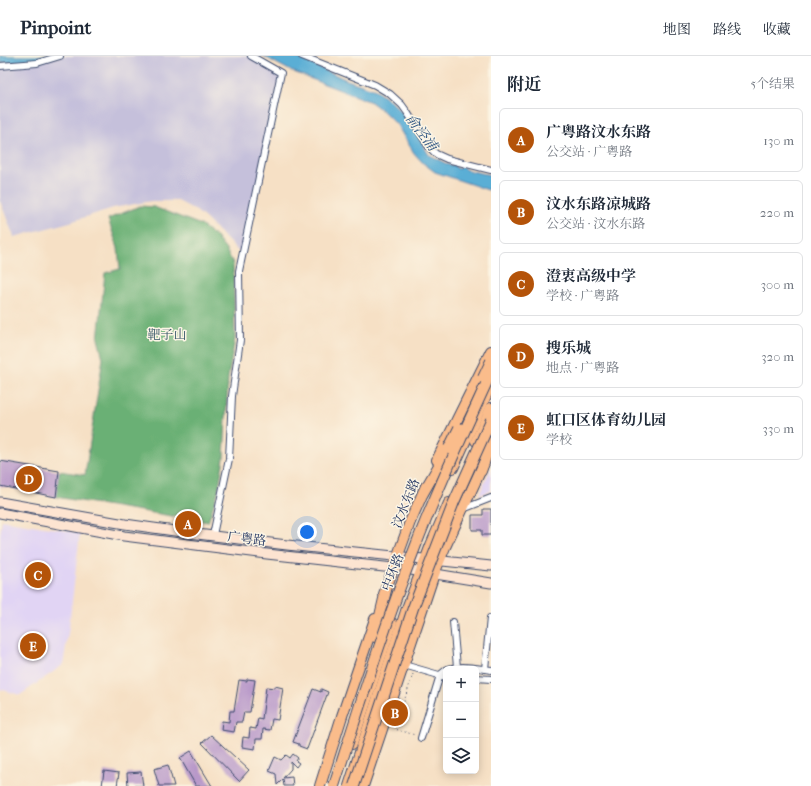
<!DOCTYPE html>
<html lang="zh">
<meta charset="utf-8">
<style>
body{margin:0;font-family:"IM FELL French Canon","Noto Serif SC",serif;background:#f6f6f7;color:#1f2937}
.controls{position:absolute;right:12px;bottom:12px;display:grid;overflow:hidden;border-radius:6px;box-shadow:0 2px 10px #0003}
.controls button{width:36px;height:36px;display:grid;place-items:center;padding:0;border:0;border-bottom:1px solid #e0e1e3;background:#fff;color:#1f2937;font:20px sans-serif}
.you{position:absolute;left:307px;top:476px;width:14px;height:14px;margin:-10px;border:3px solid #fff;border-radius:50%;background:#1a73e8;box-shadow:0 0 0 6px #1a73e833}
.badge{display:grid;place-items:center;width:26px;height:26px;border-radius:50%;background:#b45309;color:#fff;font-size:13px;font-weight:700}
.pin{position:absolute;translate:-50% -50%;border:2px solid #fff;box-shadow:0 1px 4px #0006}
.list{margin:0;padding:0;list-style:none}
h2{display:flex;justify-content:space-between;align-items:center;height:52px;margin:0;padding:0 16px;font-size:17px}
h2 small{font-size:13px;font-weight:400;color:#747a83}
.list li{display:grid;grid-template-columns:26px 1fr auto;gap:12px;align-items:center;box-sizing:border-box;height:64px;margin:0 8px 8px;padding:0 8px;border:1px solid #e0e1e3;border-radius:6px}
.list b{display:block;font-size:15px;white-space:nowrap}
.list p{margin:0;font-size:13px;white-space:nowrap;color:#747a83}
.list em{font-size:13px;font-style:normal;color:#747a83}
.icon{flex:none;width:22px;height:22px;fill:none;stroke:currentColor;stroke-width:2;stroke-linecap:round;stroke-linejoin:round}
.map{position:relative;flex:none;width:491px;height:730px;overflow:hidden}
header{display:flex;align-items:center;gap:24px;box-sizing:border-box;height:56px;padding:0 20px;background:#fff;border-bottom:1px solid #e0e1e3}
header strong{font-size:19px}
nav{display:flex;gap:22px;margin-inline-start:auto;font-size:14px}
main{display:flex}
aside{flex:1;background:#fff}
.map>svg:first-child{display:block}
</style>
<header>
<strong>Pinpoint</strong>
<nav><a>地图</a><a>路线</a><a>收藏</a></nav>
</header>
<main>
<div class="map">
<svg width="491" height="730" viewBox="0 0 491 730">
<rect width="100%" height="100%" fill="#fcf5e5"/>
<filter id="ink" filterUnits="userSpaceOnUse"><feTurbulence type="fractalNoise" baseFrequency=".025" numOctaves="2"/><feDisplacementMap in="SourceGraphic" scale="8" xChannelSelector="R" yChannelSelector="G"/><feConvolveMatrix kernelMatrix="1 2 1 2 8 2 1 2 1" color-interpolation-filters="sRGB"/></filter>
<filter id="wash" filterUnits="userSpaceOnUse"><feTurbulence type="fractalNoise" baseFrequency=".012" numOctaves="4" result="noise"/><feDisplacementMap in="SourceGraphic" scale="16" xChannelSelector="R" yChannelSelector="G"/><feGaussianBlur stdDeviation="0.9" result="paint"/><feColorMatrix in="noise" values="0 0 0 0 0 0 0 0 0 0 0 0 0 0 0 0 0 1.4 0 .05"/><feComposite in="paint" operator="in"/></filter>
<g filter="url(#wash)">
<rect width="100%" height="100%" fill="#f6e0c5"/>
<g fill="#e1d4f4">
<polygon points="491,412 491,435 479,439"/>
<polygon points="2,464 80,477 69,571 63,609 20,639 0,633 0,478"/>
</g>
<polygon fill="#c5c0db" points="60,0 251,0 281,17 242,199 205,162 195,154 178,145 151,145 113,152 70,166 14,181 0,145 0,11"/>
<polygon fill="#6bb075" stroke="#43706a" points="140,150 154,151 201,169 215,180 226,194 233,207 235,283 228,322 224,402 218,436 208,466 56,441 59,415 85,419 103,302 98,283 105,217 120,213 118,192 108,163"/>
<g fill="#5aaed5" stroke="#3a6e9a">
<path d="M 0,0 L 53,0 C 39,6 16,6 0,7 Z"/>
<polygon points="263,0 294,0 347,24 376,34 388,43 399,53 405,60 410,67 429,99 451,110 453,109 455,109 455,111 459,113 462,110 466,114 491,119 491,135 435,116 423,107 414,97 397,69 383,55 371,46 291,15"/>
</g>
<g id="blocks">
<g fill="#b898c9">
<polygon points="0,405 59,415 56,441 0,430"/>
<polygon points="483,453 491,453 491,479 482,479 482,474 472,474 472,459 483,459"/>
<polygon points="247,623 255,624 250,656 244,656 242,666 236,666 234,676 221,674 222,665 229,666 230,655 234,655 239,624 247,625"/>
<polygon points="275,630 283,632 278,664 272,663 270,674 263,673 262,683 256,683 255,693 242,691 243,681 249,682 250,672 256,673 258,662 262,663 266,631 275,632"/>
<polygon points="313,633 321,636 321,633 328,636 307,693 299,690 299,688 293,686"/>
<polygon points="211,679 249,714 239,725 202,687"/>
<polygon points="191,695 212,730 196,730 180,702"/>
<polygon points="293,698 298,702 296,705 299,707 296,711 291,706 291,713 283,722 292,721 293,730 284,730 283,723 277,729 276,718 269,715 275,701 281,704 286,699 290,702"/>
<polygon points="168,709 174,730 159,730 154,713"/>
<polygon points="104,715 119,717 117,730 102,730"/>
<polygon points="141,716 143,730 128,730 127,717"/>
</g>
</g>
</g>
<g filter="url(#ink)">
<use href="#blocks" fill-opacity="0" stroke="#3c4a6d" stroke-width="1"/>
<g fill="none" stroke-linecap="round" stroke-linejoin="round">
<defs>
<g id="minor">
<polyline points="302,0 375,29 390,38 402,49 407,56 429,91 436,98 447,103 491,114"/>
<polyline points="0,10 37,7 60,0"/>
<polyline points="463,453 491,442"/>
<polyline points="213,479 229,403 232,340 240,284 239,215 281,17 251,0"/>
<polyline points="453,566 457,611"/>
<polyline points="404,609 446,621"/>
<path d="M 448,613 C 461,609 477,612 491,614"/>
<polyline points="485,613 490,562"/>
<polyline points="476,622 491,623"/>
<polyline points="421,682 440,619 446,614"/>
</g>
<g id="secondary">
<polyline points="0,446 125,468 189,477 287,489 491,510"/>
<polyline points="0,457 124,480 267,498 411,514 491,527"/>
</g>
<g id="primary">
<polyline points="476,385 491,352"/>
<polyline points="437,404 491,295"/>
<polyline points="453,412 491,329"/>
<polyline points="384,538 410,466 426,430"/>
<polyline points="352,688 392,567"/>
<polyline points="320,730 342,660 375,563"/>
<polyline points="349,730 406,555 431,489 449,447"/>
<polyline points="363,730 434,518 445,491 484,407"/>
</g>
<g id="trunk">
<polyline points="481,415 491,386"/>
<polyline points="423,437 449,392"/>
<polyline points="375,581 387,530"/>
</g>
</defs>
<use href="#minor" stroke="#3c4a6d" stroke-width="8"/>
<use href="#secondary" stroke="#3c4a6d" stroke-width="11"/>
<use href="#primary" stroke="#3c4a6d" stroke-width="12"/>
<use href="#trunk" stroke="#3c4a6d" stroke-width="12"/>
<polyline stroke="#3c4a6d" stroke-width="1" stroke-dasharray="1 3" stroke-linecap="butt" points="413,618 395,673 415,679"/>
<use href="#minor" stroke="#fff" stroke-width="6"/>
<use href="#secondary" stroke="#fde4d1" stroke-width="9"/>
<use href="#primary" stroke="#fabc8b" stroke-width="10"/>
<use href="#trunk" stroke="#fabc8b" stroke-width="10"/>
<defs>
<g id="trunk-bridge">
<polyline points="483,322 491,305"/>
<polyline points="449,392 459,372"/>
<path d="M 334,730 C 360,649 385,568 416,489 C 438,431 465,374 491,317"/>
<polyline points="354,730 413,552 454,446 491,364"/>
</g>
</defs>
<use href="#trunk-bridge" stroke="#3c4a6d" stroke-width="12" stroke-linecap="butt"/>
<use href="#trunk-bridge" stroke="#fabc8b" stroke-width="10"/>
</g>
</g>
<g text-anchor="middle" stroke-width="3" stroke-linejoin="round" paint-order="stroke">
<g font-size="13" fill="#355669" stroke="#fcf5e5">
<text x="167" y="283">靶子山</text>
</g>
<g font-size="13" fill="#1b2f5e" stroke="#fcf5e5">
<text transform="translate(405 447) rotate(-68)" y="5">汶水东路</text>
<text transform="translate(247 482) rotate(7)" y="5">广粤路</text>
<text transform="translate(392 516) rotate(-69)" y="5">中环路</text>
</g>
<g font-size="14" font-style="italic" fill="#2e5582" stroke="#fcf5e5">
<text transform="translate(422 76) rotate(53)" y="5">俞泾浦</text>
</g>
</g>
</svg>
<div class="controls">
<button>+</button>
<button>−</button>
<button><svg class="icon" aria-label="layers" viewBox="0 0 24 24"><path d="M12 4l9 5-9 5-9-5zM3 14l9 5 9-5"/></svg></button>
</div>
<div class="you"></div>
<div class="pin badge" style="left:188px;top:468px">A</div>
<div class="pin badge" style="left:395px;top:657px">B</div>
<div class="pin badge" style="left:38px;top:519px">C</div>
<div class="pin badge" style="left:29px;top:423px">D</div>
<div class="pin badge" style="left:33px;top:590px">E</div>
</div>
<aside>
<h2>附近<small>5个结果</small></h2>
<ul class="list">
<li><span class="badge">A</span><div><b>广粤路汶水东路</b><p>公交站 · 广粤路</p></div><em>130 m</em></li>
<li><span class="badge">B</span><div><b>汶水东路凉城路</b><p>公交站 · 汶水东路</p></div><em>220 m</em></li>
<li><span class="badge">C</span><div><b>澄衷高级中学</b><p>学校 · 广粤路</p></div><em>300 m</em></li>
<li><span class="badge">D</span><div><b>搜乐城</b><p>地点 · 广粤路</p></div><em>320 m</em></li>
<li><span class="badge">E</span><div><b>虹口区体育幼儿园</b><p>学校</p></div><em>330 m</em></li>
</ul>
</aside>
</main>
